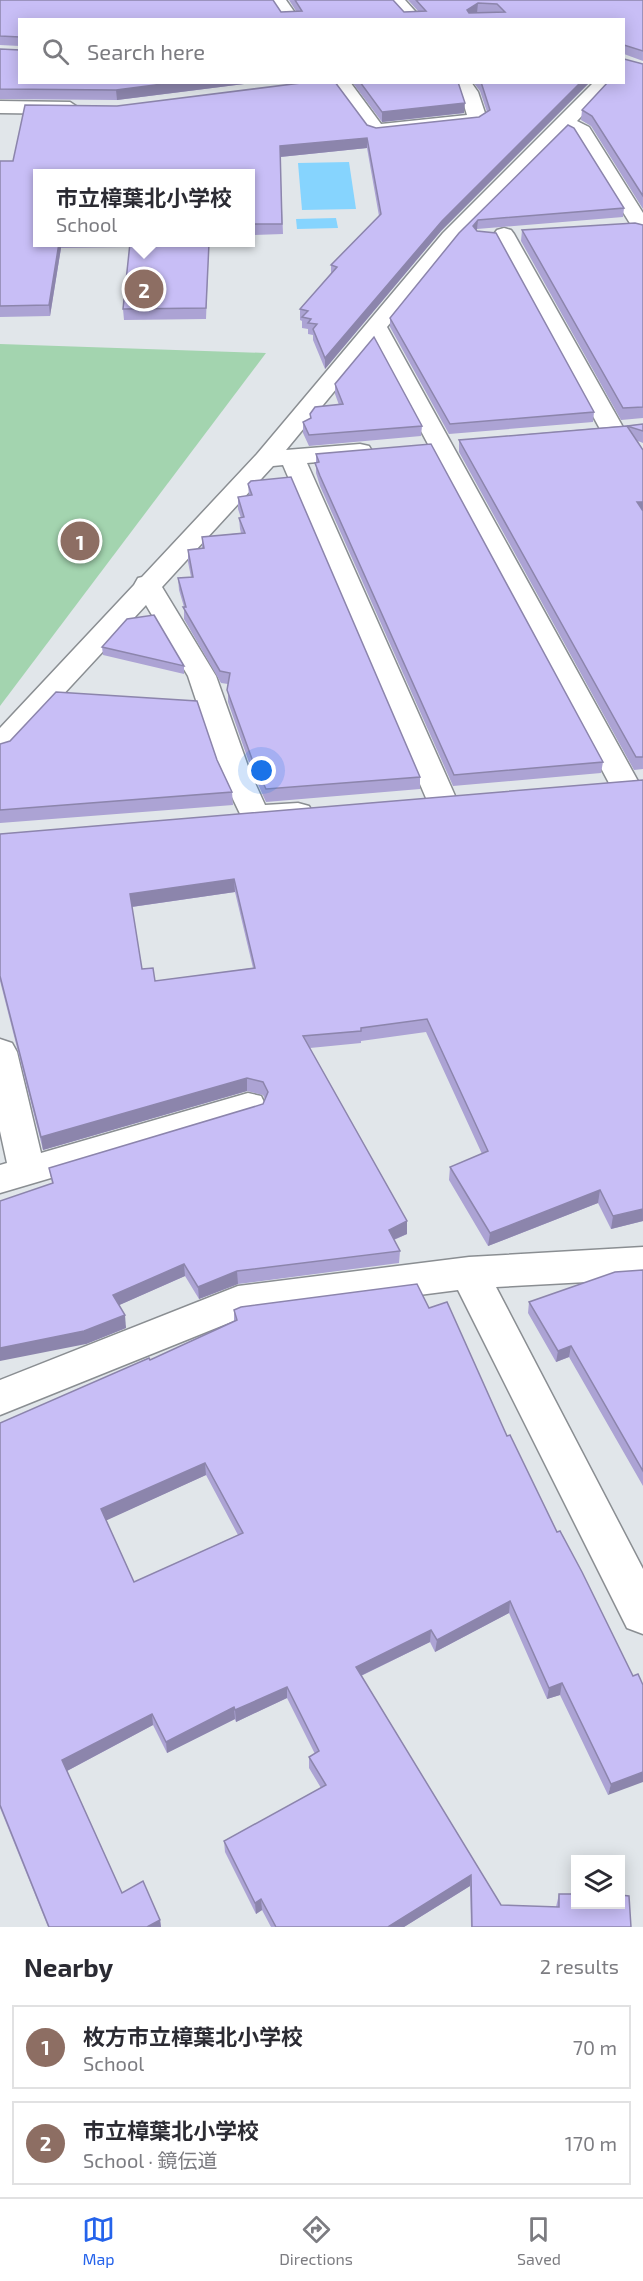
<!DOCTYPE html>
<meta charset="utf-8">
<style>
body{margin:0;font-family:"Exo 2","Noto Sans JP",sans-serif;background:#f7f7f7;color:#2b2b33}
.controls{position:absolute;right:18px;bottom:18px;display:grid;overflow:hidden;border-radius:0px;box-shadow:0 3px 15px #0003}
.controls button{width:54px;height:54px;display:grid;place-items:center;padding:0;border:0;border-bottom:2px solid #e1e1e2;background:#fff;color:#2b2b33;font:30px sans-serif}
.you{position:absolute;left:262px;top:771px;width:21px;height:21px;margin:-15px;border:4px solid #fff;border-radius:50%;background:#1a73e8;box-shadow:0 0 0 9px #1a73e833}
.badge{display:grid;place-items:center;width:39px;height:39px;border-radius:50%;background:#2563eb;color:#fff;font-size:20px;font-weight:700}
.pin{position:absolute;translate:-50% -50%;border:3px solid #fff;box-shadow:0 2px 6px #0006}
.popup{position:absolute;left:33px;top:169px;width:222px;height:78px;box-sizing:border-box;display:grid;place-content:center;border-radius:0px;background:#fff;filter:drop-shadow(0 2px 4px #0005);font-size:20px;white-space:nowrap;color:#7c7c81}
.popup b{font-size:22px;color:#2b2b33}
.popup::after{content:'';position:absolute;left:50%;top:100%;margin-left:-12px;border:12px solid transparent;border-top-color:#fff}
.list{margin:0;padding:0;list-style:none}
h2{display:flex;justify-content:space-between;align-items:center;height:78px;margin:0;padding:0 24px;font-size:26px}
h2 small{font-size:20px;font-weight:400;color:#7c7c81}
.list li{display:grid;grid-template-columns:39px 1fr auto;gap:18px;align-items:center;box-sizing:border-box;height:84px;margin:0 12px 12px;padding:0 12px;border:2px solid #e1e1e2;border-radius:0px}
.list b{display:block;font-size:22px;white-space:nowrap}
.list p{margin:0;font-size:20px;white-space:nowrap;color:#7c7c81}
.list em{font-size:20px;font-style:normal;color:#7c7c81}
.icon{flex:none;width:33px;height:33px;fill:none;stroke:currentColor;stroke-width:2;stroke-linecap:round;stroke-linejoin:round}
.map{position:relative;flex:none;width:643px;height:1927px;overflow:hidden}
.search{position:absolute;background:#fff;box-shadow:0 3px 15px #0003;left:18px;right:18px;top:18px;height:66px;display:flex;align-items:center;gap:15px;box-sizing:border-box;padding:0 21px;border-radius:0px;color:#7c7c81;font-size:22px}
.sheet{height:270px;background:#fff}
nav{display:flex;justify-content:space-around;align-items:center;box-sizing:border-box;height:84px;border-top:2px solid #e1e1e2;background:#fff;font-size:16px;color:#7c7c81}
nav a{display:grid;justify-items:center;gap:3px}
nav .on{color:#2563eb}
.map>svg:first-child{display:block}
</style>
<div class="map">
<svg width="643" height="1927" viewBox="0 0 643 1927">
<rect width="100%" height="100%" fill="#e1e6ea"/>
<polygon fill="#a3d4af" points="0,344 266,353 0,706"/>
<g fill="#86d4fe">
<polygon points="349,162 356,209 302,210 298,163"/>
<polygon points="336,218 338,228 297,229 296,219"/>
</g>
<g fill="none" stroke-linecap="round" stroke-linejoin="round">
<defs>
<g id="street">
<polygon points="269,0 286,0 300,20 283,20"/>
<polygon points="388,0 405,0 423,20 405,20"/>
<polygon points="331,82 350,82 381,124 467,115 460,92 453,82 471,82 478,92 487,119 478,125 376,136 369,134"/>
<polygon points="594,82 614,82 577,121 589,127 643,213 643,235 636,233 575,135 567,131 457,241 387,327 639,783 635,790 624,793 613,790 609,783 374,343 286,450 360,444 369,446 372,451 369,456 360,458 307,463 456,798 452,805 441,808 430,805 426,798 283,465 273,466 162,587 216,676 250,772 265,805 298,803 309,806 313,813 309,820 255,825 244,822 220,772 188,676 146,605 10,752 0,755 0,728 134,585 138,578 142,577 257,454 443,233"/>
<polygon points="0,101 70,102 79,108 70,114 0,113"/>
<polygon points="504,228 511,230 514,234 624,429 620,434 604,434 600,429 494,234 497,230"/>
<polygon points="0,1039 12,1043 17,1052 41,1153 248,1093 261,1096 266,1106 261,1116 0,1193 0,1165 7,1163 0,1131"/>
<polygon points="643,1247 643,1279 496,1287 643,1569 643,1634 627,1628 458,1290 241,1318 0,1415 0,1380 238,1286 469,1257"/>
</g>
</defs>
<use href="#street" stroke="#8a8e92" stroke-width="3"/>
<use href="#street" fill="#fff" fill-rule="evenodd"/>
</g>
<g fill="#aca3d4" fill-rule="evenodd">
<polygon points="0,0 281,12 296,11 289,0 393,0 404,12 418,11 408,0 643,0 643,61 624,54 20,20 20,46 0,45"/>
<polygon points="0,49 260,82 117,100 0,99"/>
<polygon points="643,64 643,209 591,126 581,120 582,110"/>
<polygon points="352,82 458,82 464,113 382,122"/>
<polygon points="473,82 590,82 441,231 325,369 313,340 313,335 308,334 308,329 302,328 302,321 300,320 300,309 331,274 331,265 379,216 367,148 280,157 283,234 250,235 250,174 38,243 209,243 206,319 124,320 123,309 130,247 61,248 50,316 0,317 0,161 13,161 117,106 367,125 376,128 479,117 487,112 480,91"/>
<polygon points="568,125 624,208 623,217 477,229 476,230 594,412 593,422 449,434 390,327 390,318 459,233"/>
<polygon points="643,225 643,418 621,420 521,241 522,230"/>
<polygon points="335,384 422,426 421,436 309,446 303,433 303,422 310,419 310,414 339,405 335,394"/>
<polygon points="643,424 643,443 638,441 643,450 643,769 634,770 459,452 459,440"/>
<polygon points="316,454 603,762 601,773 453,786 320,486 316,473"/>
<polygon points="248,484 420,777 420,789 266,802 252,771 228,702 228,684 221,683 184,619 184,607 179,590 178,578 191,577 188,562 188,550 202,548 202,537 241,533 240,529 239,518 241,518 238,509 238,497 249,496"/>
<polygon points="102,647 184,666 184,674 103,655"/>
<polygon points="0,744 217,760 232,792 233,805 0,823"/>
<path d="M 643,780 L 643,1221 L 611,1229 L 598,1203 L 488,1246 L 449,1180 L 450,1167 L 482,1154 L 426,1032 L 361,1041 L 361,1043 L 310,1048 L 407,1234 L 394,1240 L 400,1251 L 399,1263 L 238,1284 L 199,1299 L 185,1276 L 119,1305 L 126,1328 L 86,1344 L 49,1168 L 263,1104 L 265,1099 L 263,1095 L 247,1091 L 43,1150 L 0,981 L 0,834 ZM 235,892 L 253,968 L 155,981 L 142,969 L 132,907 Z"/>
<polygon points="643,1270 643,1486 569,1357 556,1362 528,1313 529,1302"/>
<path d="M 429,1308 L 507,1436 L 633,1676 L 643,1685 L 608,1795 L 560,1695 L 547,1699 L 509,1613 L 435,1652 L 430,1642 L 361,1676 L 501,1905 L 556,1907 L 559,1894 L 631,1927 L 471,1927 L 470,1886 L 404,1927 L 271,1927 L 262,1910 L 256,1914 L 225,1852 L 224,1841 L 321,1788 L 309,1768 L 309,1757 L 315,1754 L 287,1698 L 236,1722 L 235,1719 L 167,1753 L 153,1725 L 67,1771 L 122,1893 L 160,1920 L 161,1927 L 48,1927 L 0,1808 L 0,1423 L 150,1360 L 234,1322 L 234,1310 ZM 206,1475 L 238,1535 L 134,1582 L 106,1520 Z"/>
</g>
<g fill="#8c85ac">
<polygon points="478,3 477,13 467,20 467,10"/>
<polygon points="178,82 260,82 117,100 116,90"/>
<polygon points="581,82 590,82 441,231 325,369 325,358 442,221"/>
<polygon points="465,103 464,113 382,122 382,112"/>
<polygon points="367,138 367,148 280,157 280,146"/>
<polygon points="478,220 477,229 473,235 473,226"/>
<polygon points="59,243 60,243 61,248 50,316 49,305"/>
<polygon points="637,502 643,502 643,514"/>
<polygon points="234,879 235,892 131,907 130,894"/>
<polygon points="247,1078 247,1091 43,1150 41,1137"/>
<polygon points="600,1190 598,1203 488,1246 490,1233"/>
<polygon points="643,1209 643,1221 611,1229 613,1216"/>
<polygon points="407,1221 407,1234 388,1242 389,1230"/>
<polygon points="184,1264 185,1276 115,1307 113,1295"/>
<polygon points="237,1271 238,1284 199,1299 198,1287"/>
<polygon points="125,1315 126,1328 86,1344 0,1361 0,1348"/>
<polygon points="571,1346 569,1357 556,1362 558,1351"/>
<polygon points="205,1463 206,1475 103,1522 101,1509"/>
<polygon points="510,1601 509,1613 435,1652 437,1640"/>
<polygon points="431,1630 430,1642 356,1678 356,1667"/>
<polygon points="562,1683 560,1695 547,1699 549,1688"/>
<polygon points="287,1687 287,1698 236,1722 235,1710"/>
<polygon points="234,1707 235,1719 167,1753 166,1742"/>
<polygon points="152,1714 153,1725 65,1772 62,1760"/>
<polygon points="643,1772 643,1782 608,1795 611,1784"/>
<polygon points="471,1875 470,1886 404,1927 388,1927"/>
<polygon points="261,1899 262,1910 256,1914 255,1903"/>
<polygon points="160,1920 161,1927 147,1927"/>
</g>
<g fill="#c8bef6" stroke="#8c85ac" stroke-width="1.5" fill-rule="evenodd">
<path d="M 0,0 L 273,0 L 281,12 L 302,11 L 295,0 L 393,0 L 404,12 L 426,11 L 416,0 L 643,0 L 643,51 L 624,45 L 624,50 L 624,20 L 20,20 L 20,37 L 0,36 ZM 478,3 L 497,4 L 505,12 L 469,13 L 467,10 Z"/>
<polygon points="0,49 20,50 20,82 178,82 116,90 0,89"/>
<polygon points="624,59 643,64 643,196 592,116 582,110 608,82 624,82"/>
<polygon points="309,82 335,82 367,125 376,128 479,117 490,110 481,82 581,82 442,221 325,358 313,329 317,324 308,323 311,319 302,317 308,311 300,309 337,267 331,265 381,214 367,138 280,146 282,224 250,224 250,174 38,174 38,243 59,243 49,305 0,306 0,161 13,161 25,105 117,106"/>
<polygon points="360,82 458,82 465,103 382,112"/>
<polygon points="568,125 574,128 624,208 478,220 473,226 477,231 496,233 594,412 450,424 390,318 459,233"/>
<polygon points="635,223 643,225 643,407 623,408 522,230"/>
<polygon points="130,243 209,243 206,308 123,309"/>
<polygon points="374,337 422,426 309,435 303,422 311,418 310,414 315,407 343,404 335,384"/>
<polygon points="643,424 643,431 627,426"/>
<polygon points="627,426 643,450 643,502 637,502 643,511 643,757 636,757 459,440"/>
<polygon points="431,444 603,762 454,775 320,476 315,463 319,462 316,454"/>
<polygon points="291,477 420,777 266,789 252,759 227,690 230,673 220,671 183,607 186,607 178,578 193,577 188,550 204,548 202,537 245,533 239,518 244,517 238,497 252,495 248,484 251,481"/>
<polygon points="154,615 184,666 102,647 127,619"/>
<polygon points="56,692 197,701 217,760 232,792 0,810 0,744 10,741"/>
<path d="M 643,780 L 643,1209 L 613,1216 L 600,1190 L 490,1233 L 450,1167 L 488,1151 L 427,1019 L 361,1028 L 361,1031 L 303,1036 L 407,1221 L 389,1230 L 400,1251 L 237,1271 L 198,1287 L 184,1264 L 113,1295 L 125,1315 L 84,1331 L 0,1348 L 0,1201 L 53,1183 L 49,1168 L 263,1104 L 268,1092 L 263,1082 L 247,1078 L 41,1137 L 0,976 L 0,834 ZM 234,879 L 255,968 L 155,981 L 153,968 L 142,969 L 130,894 Z"/>
<polygon points="643,1270 643,1471 571,1346 558,1351 529,1302 615,1272"/>
<path d="M 417,1284 L 429,1308 L 447,1302 L 507,1436 L 510,1435 L 557,1532 L 560,1531 L 582,1572 L 633,1676 L 638,1674 L 643,1685 L 643,1772 L 611,1784 L 562,1683 L 549,1688 L 510,1601 L 437,1640 L 431,1630 L 356,1667 L 501,1905 L 559,1907 L 559,1894 L 576,1894 L 576,1905 L 621,1905 L 621,1895 L 629,1896 L 631,1927 L 472,1927 L 471,1875 L 388,1927 L 276,1927 L 261,1899 L 255,1903 L 224,1841 L 326,1785 L 309,1757 L 319,1751 L 287,1687 L 235,1710 L 234,1707 L 166,1742 L 152,1714 L 62,1760 L 122,1893 L 143,1881 L 160,1920 L 147,1927 L 49,1927 L 0,1805 L 0,1423 L 149,1358 L 150,1360 L 237,1320 L 234,1310 L 241,1307 ZM 205,1463 L 243,1533 L 134,1582 L 101,1509 Z"/>
</g>
</svg>
<div class="controls">
<button><svg class="icon" aria-label="layers" viewBox="0 0 24 24"><path d="M12 4l9 5-9 5-9-5zM3 14l9 5 9-5"/></svg></button>
</div>
<div class="you"></div>
<div class="pin badge" style="left:80px;top:541px;background:#8d6e63">1</div>
<div class="pin badge" style="left:144px;top:289px;background:#8d6e63">2</div>
<div class="popup"><b>市立樟葉北小学校</b>School</div>
<div class="search"><svg class="icon" aria-label="search" viewBox="0 0 24 24"><circle cx="10" cy="10" r="6"/><path d="M15 15l6 6"/></svg>Search here</div>
</div>
<section class="sheet">
<h2>Nearby<small>2 results</small></h2>
<ul class="list">
<li><span class="badge" style="background:#8d6e63">1</span><div><b>枚方市立樟葉北小学校</b><p>School</p></div><em>70 m</em></li>
<li><span class="badge" style="background:#8d6e63">2</span><div><b>市立樟葉北小学校</b><p>School · 鏡伝道</p></div><em>170 m</em></li>
</ul>
</section>
<nav>
<a class="on"><svg class="icon" aria-label="map" viewBox="0 0 24 24"><path d="M3 6l6-2 6 2 6-2v14l-6 2-6-2-6 2zM9 4v14M15 6v14"/></svg>Map</a>
<a><svg class="icon" aria-label="directions" viewBox="0 0 24 24"><path d="M12 3l9 9-9 9-9-9zM9 14v-3h6M13 9l2 2-2 2"/></svg>Directions</a>
<a><svg class="icon" aria-label="saved" viewBox="0 0 24 24"><path d="M7 4h10v16l-5-4-5 4z"/></svg>Saved</a>
</nav>
